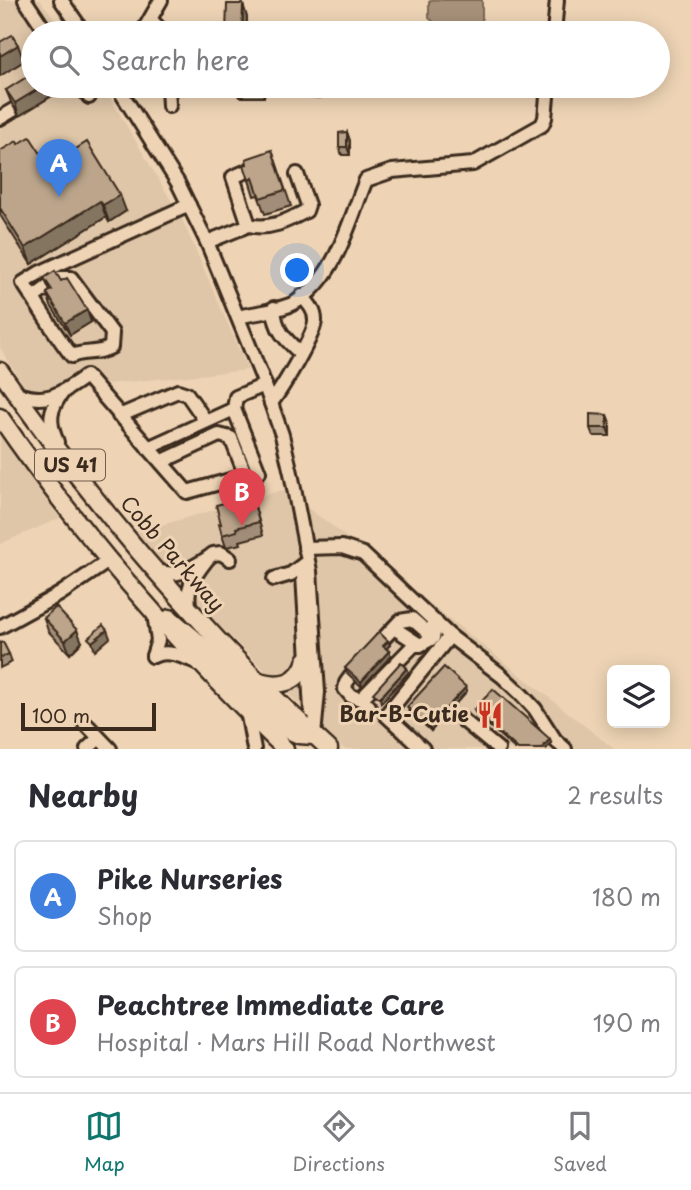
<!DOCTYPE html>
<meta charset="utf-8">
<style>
body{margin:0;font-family:"Playpen Sans",sans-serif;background:#f2f2f3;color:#2b2b33}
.controls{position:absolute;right:21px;bottom:21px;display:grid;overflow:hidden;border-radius:10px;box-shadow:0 4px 18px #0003}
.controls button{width:63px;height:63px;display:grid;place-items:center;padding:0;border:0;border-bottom:2px solid #e1e1e2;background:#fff;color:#2b2b33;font:35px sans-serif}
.scale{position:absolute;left:21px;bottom:18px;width:135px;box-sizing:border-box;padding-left:7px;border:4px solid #3b2a1e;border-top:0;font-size:19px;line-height:24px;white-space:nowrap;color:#3b2a1e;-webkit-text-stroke:5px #eed4b5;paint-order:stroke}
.you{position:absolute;left:298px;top:271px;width:24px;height:24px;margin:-18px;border:5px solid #fff;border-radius:50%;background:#1a73e8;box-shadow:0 0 0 10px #1a73e833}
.badge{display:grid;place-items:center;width:46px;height:46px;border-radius:50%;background:#0f766e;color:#fff;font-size:23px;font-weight:700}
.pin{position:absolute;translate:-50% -58px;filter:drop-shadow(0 2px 4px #0008)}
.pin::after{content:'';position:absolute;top:37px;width:24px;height:21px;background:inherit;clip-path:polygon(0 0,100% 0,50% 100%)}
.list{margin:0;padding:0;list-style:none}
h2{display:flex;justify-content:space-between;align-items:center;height:91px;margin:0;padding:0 28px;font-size:30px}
h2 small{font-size:23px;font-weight:400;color:#7c7c81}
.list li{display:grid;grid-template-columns:46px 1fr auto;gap:21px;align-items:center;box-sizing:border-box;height:112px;margin:0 14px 14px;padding:0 14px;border:2px solid #e1e1e2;border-radius:10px}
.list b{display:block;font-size:26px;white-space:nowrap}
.list p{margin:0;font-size:23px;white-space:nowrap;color:#7c7c81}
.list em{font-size:23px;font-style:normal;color:#7c7c81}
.icon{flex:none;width:38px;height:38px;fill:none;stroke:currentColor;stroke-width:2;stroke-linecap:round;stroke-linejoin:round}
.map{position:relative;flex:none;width:691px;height:749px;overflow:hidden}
.search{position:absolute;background:#fff;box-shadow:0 4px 18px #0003;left:21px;right:21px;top:21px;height:77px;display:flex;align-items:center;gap:18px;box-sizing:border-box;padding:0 24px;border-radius:38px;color:#7c7c81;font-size:26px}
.sheet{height:343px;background:#fff}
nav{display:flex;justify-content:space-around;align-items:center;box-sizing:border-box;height:98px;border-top:2px solid #e1e1e2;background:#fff;font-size:19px;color:#7c7c81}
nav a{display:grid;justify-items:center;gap:4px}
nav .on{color:#0f766e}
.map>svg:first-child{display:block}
</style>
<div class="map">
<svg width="691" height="749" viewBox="0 0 691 749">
<rect width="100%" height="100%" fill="#eed4b5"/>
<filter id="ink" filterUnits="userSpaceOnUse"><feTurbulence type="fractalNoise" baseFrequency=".0143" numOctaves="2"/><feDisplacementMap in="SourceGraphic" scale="14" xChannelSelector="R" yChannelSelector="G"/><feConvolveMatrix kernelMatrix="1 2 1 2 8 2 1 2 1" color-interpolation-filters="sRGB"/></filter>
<g filter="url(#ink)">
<g fill="#dfc6a8">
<polygon points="0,0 40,0 66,33 33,33 33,86 103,86 182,219 248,370 28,392 0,348"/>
<polygon points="0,436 60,518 0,544"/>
<polygon points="283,490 331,525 614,749 344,749 210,616 134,533"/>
</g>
<path fill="#a7917a" stroke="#7c6855" stroke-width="2" d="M 432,0 L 482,0 L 482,26 C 471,41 440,29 429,18 L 429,2 Z"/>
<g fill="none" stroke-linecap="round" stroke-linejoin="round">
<defs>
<g id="minor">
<polyline points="25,0 47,33"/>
<polyline points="61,0 84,33"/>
<polyline points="151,20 164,33"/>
<polyline points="142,33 161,0"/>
<polyline points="554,33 557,0"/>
<polyline points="82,86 89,97"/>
<polyline points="117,86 178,183 207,242 262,377 282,435 291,473 310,571 318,692 314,736"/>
<polyline points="168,86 169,106"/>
<polyline points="0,118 15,109"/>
<path d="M 249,225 C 270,230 287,221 306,211 L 308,205 L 297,174"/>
<polyline points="207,242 249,225 233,177 254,168"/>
<path d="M 33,298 L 60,278 L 71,278 L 112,333 L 111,347 C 98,355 85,350 72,356 C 54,333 39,307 23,283 L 39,273 L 189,205"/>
<path d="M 274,308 C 275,330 285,339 300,353"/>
<path d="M 238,317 C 254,313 283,310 296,302 C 337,277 349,221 366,180 L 392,171 L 473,164 L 542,125 L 545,118 L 548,86"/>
<path d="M 15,393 C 47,405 60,394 86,376 L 187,492 L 259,472 L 234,409"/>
<path d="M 271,403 C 281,390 316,333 315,320 C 315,310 308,303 302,296"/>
<polyline points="119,416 178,391 187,394 205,420"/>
<path d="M 57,442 C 48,422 49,409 63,392"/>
<polyline points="148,448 234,409 236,397 265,385"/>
<polyline points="161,462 219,435 231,438 246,476"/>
<polyline points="305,548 342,547 363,554 450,636 502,676 521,694 535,709 555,740 565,749"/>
<polyline points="208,558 213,554 221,553 230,559"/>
<path d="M 156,570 C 177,579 190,569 208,558 C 195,575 184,587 190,609"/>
<polyline points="303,575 311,711"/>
<polyline points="274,579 291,574 304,564"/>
<polyline points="0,627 60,594 110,560"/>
<polyline points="394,628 420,645"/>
<polyline points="383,639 400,621 412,619 427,632 436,623"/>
<path d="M 153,656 C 168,649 184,657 199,663"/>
<polyline points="153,656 158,640 154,614"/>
<polyline points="351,676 346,683 345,689 351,696 361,699"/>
<polyline points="369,706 361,699 414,645 420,645 433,638 436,622"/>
<polyline points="247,711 254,749"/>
<polyline points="463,720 498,749"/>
<polyline points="84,722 110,749"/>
<polyline points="87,749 99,738"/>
<polyline points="423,749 386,715 450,636"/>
</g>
<g id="major">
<path d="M 0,371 C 95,507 206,637 329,749"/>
<path d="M 0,417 C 82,537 181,648 285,749"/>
<polyline points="170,618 211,653 285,729 299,735 314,736"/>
<path d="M 259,681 C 280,687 299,684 306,660"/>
</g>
</defs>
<use href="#minor" stroke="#3b2a1e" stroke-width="18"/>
<use href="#major" stroke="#3b2a1e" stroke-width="21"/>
<use href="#minor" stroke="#eed4b5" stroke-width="12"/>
<use href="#major" stroke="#eed4b5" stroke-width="16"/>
</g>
<g fill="#a28e78" stroke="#3b2a1e" stroke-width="2">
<polygon points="235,86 270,86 270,88 265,88 264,97 239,97"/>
<polygon points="307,86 321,86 321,88 320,98 310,97 307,88"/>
<polygon points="6,90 58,92 19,116 11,102"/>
<polygon points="347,132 350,141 350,155 342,155 339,147"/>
<polygon points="18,144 49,166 126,211 109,222 106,217 31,264 0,215 0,151"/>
<polygon points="272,150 291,206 265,214 258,195 254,196 249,180 247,164"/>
<polygon points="44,278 61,281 87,310 91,322 70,335 51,306 47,293 50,291"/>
<polygon points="607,415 610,423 610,436 593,436 590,428"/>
<polygon points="252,496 263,535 240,541 241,544 226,547 222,535 221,524"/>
<polygon points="44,618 82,642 70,654 48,631"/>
<polygon points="388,641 390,645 386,649 389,651 391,656 362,687 347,673 345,668"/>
<polygon points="0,643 9,654 12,662 0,668"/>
<polygon points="466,687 467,691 431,731 409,711 407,707"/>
<polygon points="474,710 551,743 546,749 515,749 487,724 485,726 476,714"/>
</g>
<g fill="#847461" stroke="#3b2a1e" stroke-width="2">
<polygon points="243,4 247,17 247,33 242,33"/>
<polygon points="18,45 24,61 0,76 0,56"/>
<polygon points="43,86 56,86 58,92 19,116 15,103"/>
<polygon points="260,86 264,86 265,88 264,97"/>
<polygon points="318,86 321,86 321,88 320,98 317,90"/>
<polygon points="347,132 350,141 350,155 347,147"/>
<polygon points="120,195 126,211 109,222 103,205"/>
<polygon points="100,201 106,217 31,264 25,248"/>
<polygon points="87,310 91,322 70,335 65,323"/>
<polygon points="607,415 610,423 610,436 607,428"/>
<polygon points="77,630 82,642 70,654 65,641"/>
<polygon points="107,630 110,638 95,651 92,642"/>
<polygon points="388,641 390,645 385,650 383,646"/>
<polygon points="389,651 391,656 362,687 361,682"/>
<polygon points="407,668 409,672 381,703 380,698"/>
<polygon points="466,687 467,691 431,731 429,727"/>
<polygon points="550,739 551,743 546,749 541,749"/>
</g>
<g fill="#bca58b" stroke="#3b2a1e" stroke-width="2">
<polygon points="227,4 243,4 242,33 226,33"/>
<polygon points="317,30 328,31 328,33 317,33"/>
<polygon points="12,35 18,45 0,56 0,42"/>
<polygon points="33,73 33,86 43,86 15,103 6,90"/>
<polygon points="307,86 318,86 317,90 307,88"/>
<polygon points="347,132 347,147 339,147 339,133"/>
<polygon points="30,137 49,166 87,142 120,195 103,205 100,201 25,248 0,208 0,151 17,141 18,144"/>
<polygon points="272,150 285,190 260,198 253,178 249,180 244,165 247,164 246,159"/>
<polygon points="55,271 61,281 67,278 87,310 65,323 47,293 52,290 44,278"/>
<polygon points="590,414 607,415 607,428 590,428"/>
<polygon points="252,496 259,522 236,528 237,531 222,535 219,524 221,524 216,505"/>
<polygon points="56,607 77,630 65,641 44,618"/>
<polygon points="103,625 107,630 92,642 88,638"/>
<polygon points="379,632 388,641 383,646 389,651 361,682 345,668"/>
<polygon points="3,642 9,654 0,658 0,643"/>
<polygon points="401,662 407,668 380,698 373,693"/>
<polygon points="444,667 466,687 429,727 407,707"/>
<polygon points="493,689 550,739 541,749 518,749 485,720 483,722 474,710"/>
</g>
</g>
<defs>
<symbol id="restaurant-bare" viewBox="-9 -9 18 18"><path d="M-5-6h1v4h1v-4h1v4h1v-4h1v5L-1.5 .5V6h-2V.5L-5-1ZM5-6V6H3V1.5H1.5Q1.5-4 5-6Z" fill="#c8321e" stroke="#eed4b5" stroke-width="2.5" paint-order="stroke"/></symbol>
</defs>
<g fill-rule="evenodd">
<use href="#restaurant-bare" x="471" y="696" width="38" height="38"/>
</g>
<g text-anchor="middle" stroke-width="6" stroke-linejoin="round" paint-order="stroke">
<rect fill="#eed4b5" stroke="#715d4b" stroke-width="2" x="35" y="449.5" width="70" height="31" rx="5"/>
<g font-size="19" font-weight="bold" fill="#3b2a1e">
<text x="70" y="472">US 41</text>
</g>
<g font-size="21" fill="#3b2a1e" stroke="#eed4b5">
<text transform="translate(172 554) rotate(49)" y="7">Cobb Parkway</text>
</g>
<g font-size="21" font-weight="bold" fill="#3b2a1e" stroke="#eed4b5" text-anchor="end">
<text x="469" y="722">Bar-B-Cutie</text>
</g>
</g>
</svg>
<div class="controls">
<button><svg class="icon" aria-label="layers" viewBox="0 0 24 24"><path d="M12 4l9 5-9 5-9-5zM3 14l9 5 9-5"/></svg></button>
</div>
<div class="scale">100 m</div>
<div class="you"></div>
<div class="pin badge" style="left:59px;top:197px;background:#3f7fe0">A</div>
<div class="pin badge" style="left:242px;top:526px;background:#e0444e">B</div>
<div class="search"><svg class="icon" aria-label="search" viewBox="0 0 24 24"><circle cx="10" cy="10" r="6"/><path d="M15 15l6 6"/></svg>Search here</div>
</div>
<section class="sheet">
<h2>Nearby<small>2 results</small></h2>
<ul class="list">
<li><span class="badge" style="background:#3f7fe0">A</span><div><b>Pike Nurseries</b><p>Shop</p></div><em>180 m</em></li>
<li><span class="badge" style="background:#e0444e">B</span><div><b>Peachtree Immediate Care</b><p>Hospital · Mars Hill Road Northwest</p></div><em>190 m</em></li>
</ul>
</section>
<nav>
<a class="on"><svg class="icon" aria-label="map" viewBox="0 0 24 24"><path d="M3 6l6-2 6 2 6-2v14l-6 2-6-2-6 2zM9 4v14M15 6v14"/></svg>Map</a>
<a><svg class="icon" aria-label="directions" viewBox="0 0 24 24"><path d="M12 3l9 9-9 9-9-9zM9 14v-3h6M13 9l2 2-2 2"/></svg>Directions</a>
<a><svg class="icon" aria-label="saved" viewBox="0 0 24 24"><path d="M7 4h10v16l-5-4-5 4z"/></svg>Saved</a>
</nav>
